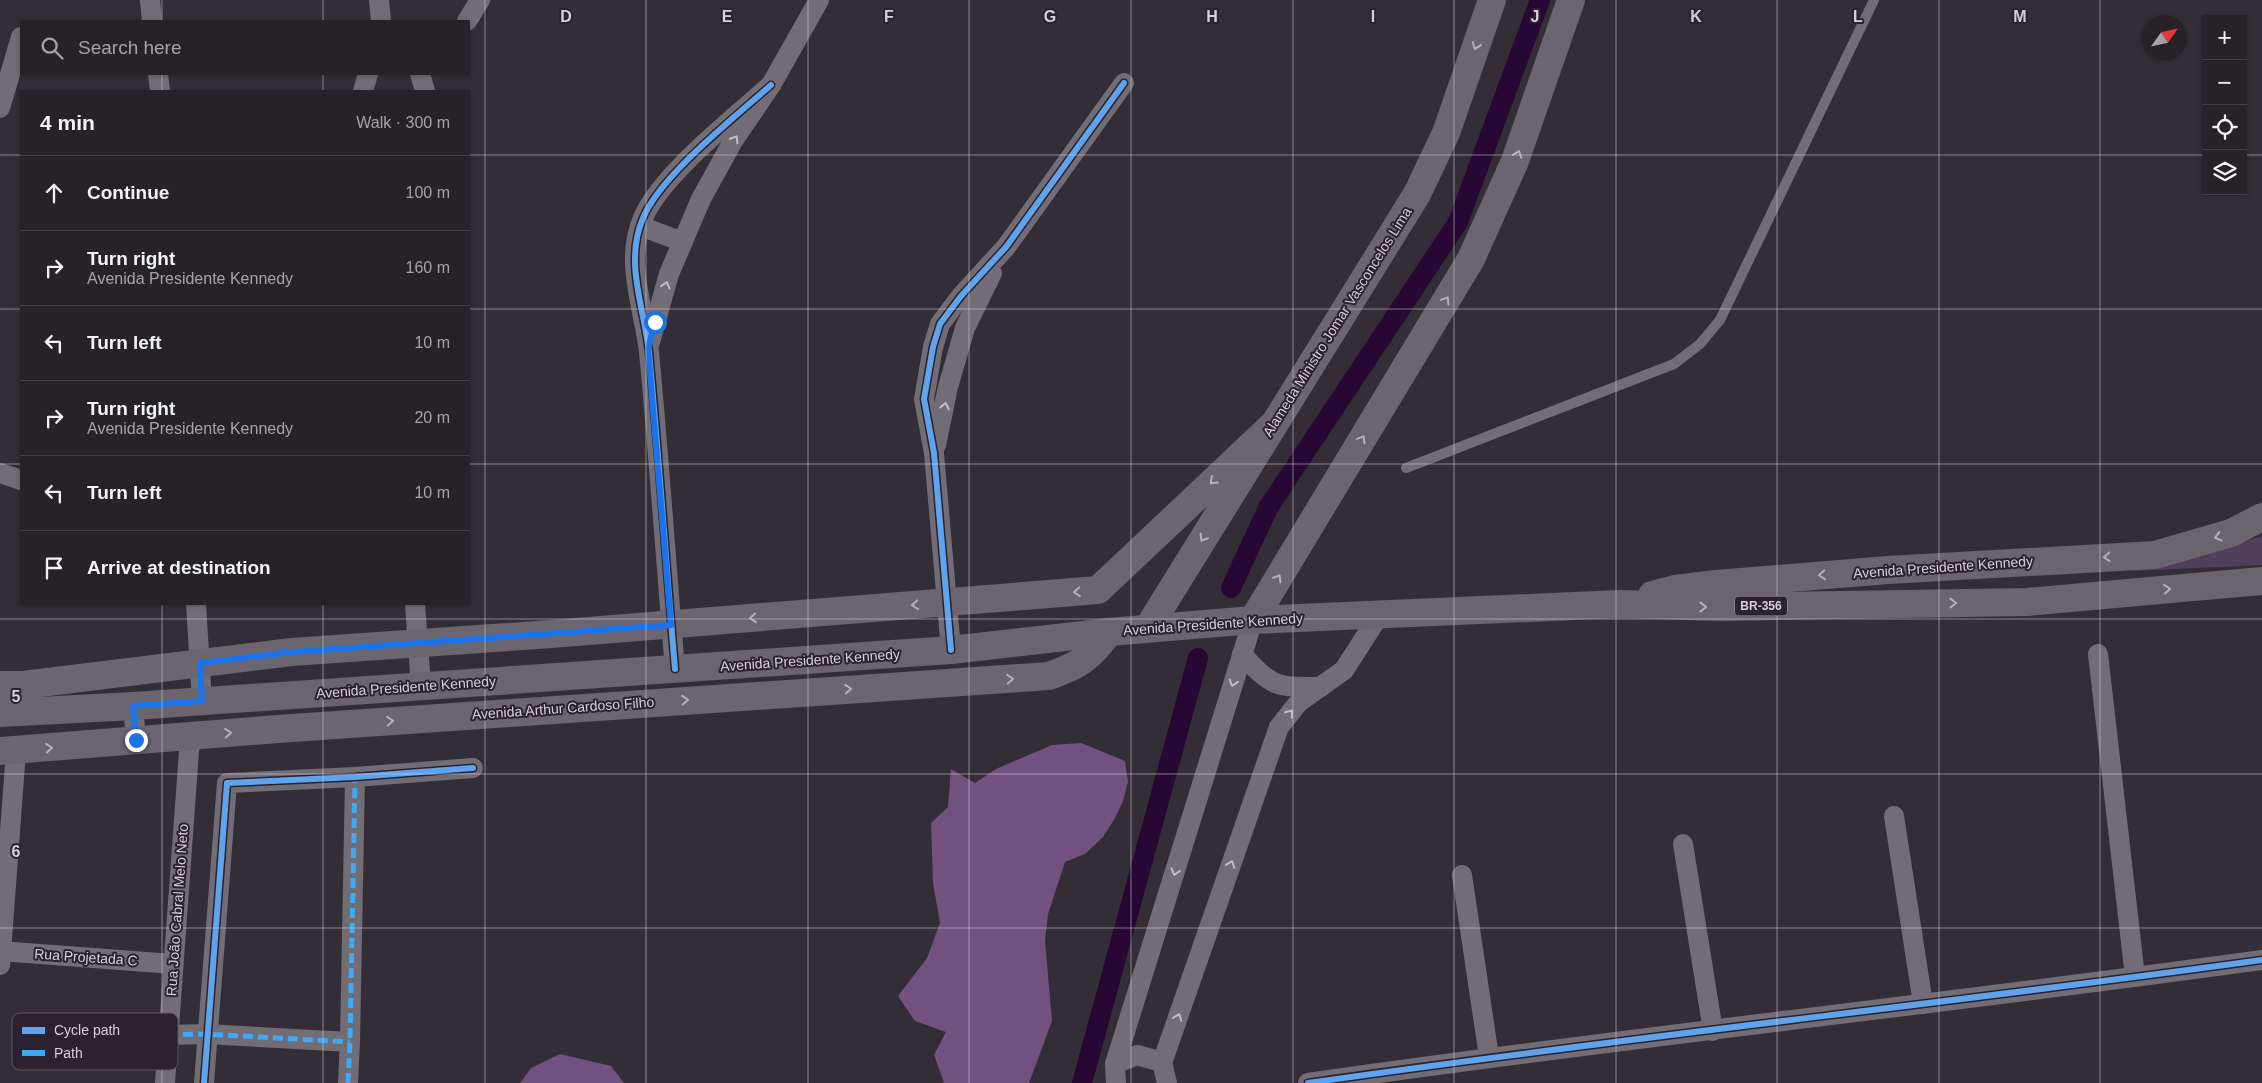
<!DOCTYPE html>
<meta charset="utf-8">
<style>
body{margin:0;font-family:Helvetica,sans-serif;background:#322f34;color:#f1f3f6}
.controls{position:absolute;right:15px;top:15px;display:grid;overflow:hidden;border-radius:0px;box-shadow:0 1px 4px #0004}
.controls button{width:45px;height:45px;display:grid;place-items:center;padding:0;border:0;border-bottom:1px solid #423f45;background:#262228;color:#f1f3f6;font:25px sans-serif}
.compass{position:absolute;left:2142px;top:15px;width:45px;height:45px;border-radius:50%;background:#262228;box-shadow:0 1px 4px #0004;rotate:56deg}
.stop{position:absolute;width:15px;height:15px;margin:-11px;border:4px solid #1a73e8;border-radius:50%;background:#fff}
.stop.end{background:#1a73e8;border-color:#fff;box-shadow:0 1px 5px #0008}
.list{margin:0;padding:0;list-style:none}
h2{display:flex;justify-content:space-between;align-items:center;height:65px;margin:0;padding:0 20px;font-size:21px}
h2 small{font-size:16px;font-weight:400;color:#a4a4a8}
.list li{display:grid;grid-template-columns:32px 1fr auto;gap:15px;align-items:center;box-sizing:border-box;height:75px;padding:0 20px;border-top:1px solid #423f45}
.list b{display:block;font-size:19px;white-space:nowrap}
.list p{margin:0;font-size:16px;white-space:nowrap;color:#a4a4a8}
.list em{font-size:16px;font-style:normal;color:#a4a4a8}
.icon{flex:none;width:28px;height:28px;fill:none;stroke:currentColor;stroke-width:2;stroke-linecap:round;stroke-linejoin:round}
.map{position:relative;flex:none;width:2262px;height:1083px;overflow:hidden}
.search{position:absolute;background:#262228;box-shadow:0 1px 4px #0004;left:20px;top:20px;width:450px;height:55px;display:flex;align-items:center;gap:12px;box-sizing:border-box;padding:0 18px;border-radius:0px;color:#a4a4a8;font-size:19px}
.panel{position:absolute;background:#262228;box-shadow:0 1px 4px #0004;left:20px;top:90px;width:450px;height:515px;border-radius:0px}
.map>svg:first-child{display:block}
</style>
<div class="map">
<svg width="2262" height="1083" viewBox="0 0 2262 1083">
<rect width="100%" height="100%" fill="#332e36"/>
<polygon fill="#513e5a" points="2262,536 2262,565 2132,571 2198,557"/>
<g fill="#725181">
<polygon points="1081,743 1125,761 1128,782 1123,801 1115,818 1103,837 1085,854 1065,862 1048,914 1045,941 1052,1021 1029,1083 944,1083 934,1055 946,1032 915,1021 898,996 927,958 940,923 933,883 931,823 948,807 951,769 975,783 996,769 1052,745"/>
<polygon points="560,1054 611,1066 624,1083 520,1083 531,1068"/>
</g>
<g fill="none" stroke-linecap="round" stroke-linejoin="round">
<g stroke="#280735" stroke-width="20">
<polyline points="1231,588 1268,508 1458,222 1540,0"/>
<polyline points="1082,1083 1198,658"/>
</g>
<polyline stroke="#726c75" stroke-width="10" points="1406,468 1674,364 1700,344 1720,320 1874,0"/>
<g stroke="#726c75" stroke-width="20">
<polyline points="150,0 152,21"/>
<polyline points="379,0 381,21"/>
<polyline points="467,21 480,0"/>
<polyline points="158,74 160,91"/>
<polyline points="420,74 425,91"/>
<polyline points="363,91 368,74"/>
<polyline points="0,108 21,37"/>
<polyline points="640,226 683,242"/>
<polyline points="650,342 669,274 701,199 733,141 771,85 819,0"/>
<polyline points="936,445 948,387 965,328 992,273"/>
<polyline points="0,473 21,480"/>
<polyline points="196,604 202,701"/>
<polyline points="415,604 421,686"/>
<polyline points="951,650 934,453 924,399 933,347 940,324 961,296 1006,247 1124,83"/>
<path d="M 1242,654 C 1272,688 1277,687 1321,687"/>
<polyline points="2098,654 2135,977"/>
<path d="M 675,669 C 666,563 659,457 649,352 C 644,307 624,262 643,218 C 661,175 734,118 771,85"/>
<polyline points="133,706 136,740"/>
<polyline points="1894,816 1923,1004"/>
<polyline points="1683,844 1713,1031"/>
<polyline points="1462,875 1489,1057"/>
<polyline points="0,951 173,964"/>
<polyline points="0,965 16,751"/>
<polyline points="168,1035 206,1034 350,1042"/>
<polyline points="1162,1063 1279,727 1299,702 1344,670 1380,614"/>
<polyline points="1115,1064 1137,1055 1162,1062 1167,1083"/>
<polyline points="165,1083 190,737"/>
<polyline points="204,1083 227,783 355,777 473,768"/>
<polyline points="348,1083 350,1042 355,777"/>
<polyline points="1116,1083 1115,1064 1253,620"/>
<path d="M 1308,1083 C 1626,1037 1944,1004 2262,960"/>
</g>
<g stroke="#6a656e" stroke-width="28">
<polyline points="1253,620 1471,259 1515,161 1571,0"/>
<polyline points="1148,628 1417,194 1446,133 1492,0"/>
<polyline points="0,685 23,685 292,652 551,634 1098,590 1274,424"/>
<path d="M 0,751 L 278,729 L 1049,676 C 1080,665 1090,658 1109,632"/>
</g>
<g stroke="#6a646d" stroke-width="28">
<polyline points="1652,595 1675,589 1716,584 1888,570 2155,555 2231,533 2262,517"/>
<polyline points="0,713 133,706 951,650 1109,632 1253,620 1619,604 1720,607 2027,602 2262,581"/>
</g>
<g stroke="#3fa9f5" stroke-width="5" stroke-dasharray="10 5" stroke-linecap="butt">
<polyline points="168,1035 206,1034 350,1042"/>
<polyline points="348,1083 350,1042 355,777"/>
</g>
<defs>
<g id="cycleway">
<polyline points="951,650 934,453 924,399 933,347 940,324 961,296 1006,247 1124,83"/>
<path d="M 675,669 C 666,563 659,457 649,352 C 644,307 624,262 643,218 C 661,175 734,118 771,85"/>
<polyline points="204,1083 227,783 355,777 473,768"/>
<path d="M 1308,1083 C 1626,1037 1944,1004 2262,960"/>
</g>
</defs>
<use href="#cycleway" stroke="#2a222e" stroke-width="9"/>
<use href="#cycleway" stroke="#60a3ed" stroke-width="6"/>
</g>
<defs><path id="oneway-chevron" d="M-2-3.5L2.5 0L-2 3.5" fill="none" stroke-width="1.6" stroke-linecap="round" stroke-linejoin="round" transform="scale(1.25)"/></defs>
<g stroke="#b6b0b8">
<use href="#oneway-chevron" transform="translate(1476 46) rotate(109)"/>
<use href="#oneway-chevron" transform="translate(1518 154) rotate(-71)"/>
<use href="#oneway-chevron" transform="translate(1446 300) rotate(-59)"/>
<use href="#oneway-chevron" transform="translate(1362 439) rotate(-59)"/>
<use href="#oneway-chevron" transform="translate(1213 481) rotate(137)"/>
<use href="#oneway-chevron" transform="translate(2218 537) rotate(164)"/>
<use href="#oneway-chevron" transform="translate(1203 538) rotate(122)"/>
<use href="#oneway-chevron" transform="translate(2107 557) rotate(177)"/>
<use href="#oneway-chevron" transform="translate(1822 575) rotate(175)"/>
<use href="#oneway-chevron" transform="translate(1278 578) rotate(-59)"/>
<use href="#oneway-chevron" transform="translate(2167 589) rotate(-5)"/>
<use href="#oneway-chevron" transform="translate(1077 592) rotate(175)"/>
<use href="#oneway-chevron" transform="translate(1953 603) rotate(-1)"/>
<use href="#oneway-chevron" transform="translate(915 605) rotate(175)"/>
<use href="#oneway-chevron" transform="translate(1703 607)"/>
<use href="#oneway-chevron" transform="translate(753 618) rotate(175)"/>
<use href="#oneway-chevron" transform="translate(1010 679) rotate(-4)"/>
<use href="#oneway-chevron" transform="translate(848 689) rotate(-4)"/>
<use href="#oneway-chevron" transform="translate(685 700) rotate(-4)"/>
<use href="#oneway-chevron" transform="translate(390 721) rotate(-4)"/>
<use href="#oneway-chevron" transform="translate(228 733) rotate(-5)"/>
<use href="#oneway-chevron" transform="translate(49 748) rotate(-5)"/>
</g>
<g stroke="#c2bcc4">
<use href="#oneway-chevron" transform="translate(735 139) rotate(-58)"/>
<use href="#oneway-chevron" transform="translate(666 285) rotate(-73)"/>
<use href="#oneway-chevron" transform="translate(945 406) rotate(-78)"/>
<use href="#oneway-chevron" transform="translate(1233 683) rotate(107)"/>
<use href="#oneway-chevron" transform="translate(1290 713) rotate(-52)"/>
<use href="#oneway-chevron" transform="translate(1231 864) rotate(-71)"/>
<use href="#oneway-chevron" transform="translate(1175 872) rotate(107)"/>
<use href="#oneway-chevron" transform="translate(1178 1017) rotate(-71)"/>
</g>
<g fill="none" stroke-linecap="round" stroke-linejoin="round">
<polyline stroke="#1a73e8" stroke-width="6" points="136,740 133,706 202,701 200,663 292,652 671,625 648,349 655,322"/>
</g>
<path fill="none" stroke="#d6d0d8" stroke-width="1" stroke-opacity="0.55" d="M 162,0 L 162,21M 323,0 L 323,21M 485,0 L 485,1083M 646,0 L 646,1083M 808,0 L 808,1083M 969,0 L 969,1083M 1131,0 L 1131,1083M 1293,0 L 1293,1083M 1454,0 L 1454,1083M 1616,0 L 1616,1083M 1777,0 L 1777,1083M 1939,0 L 1939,1083M 2100,0 L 2100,1083M 162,74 L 162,91M 323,74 L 323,91M 0,155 L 21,155M 469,155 L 2206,155M 2243,155 L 2262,155M 0,309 L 21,309M 469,309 L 2262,309M 0,464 L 21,464M 469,464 L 2262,464M 162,604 L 162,1083M 323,604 L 323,1083M 0,619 L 2262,619M 0,774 L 2262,774M 0,928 L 2262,928"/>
<g text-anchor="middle" stroke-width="4" stroke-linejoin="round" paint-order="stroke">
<rect fill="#2a222e" stroke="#a29ca5" stroke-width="1" x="1735" y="596.5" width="52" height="19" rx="4"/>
<g font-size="12" font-weight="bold" fill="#d6d0d8">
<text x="1761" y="610">BR-356</text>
</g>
<g font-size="14" fill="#d6d0d8" stroke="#2a222e">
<text transform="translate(1337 322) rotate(-58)" y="5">Alameda Ministro Jomar Vasconcelos Lima</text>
<text transform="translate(1943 567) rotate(-4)" y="5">Avenida Presidente Kennedy</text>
<text transform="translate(1213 624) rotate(-4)" y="5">Avenida Presidente Kennedy</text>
<text transform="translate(810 660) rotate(-4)" y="5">Avenida Presidente Kennedy</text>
<text transform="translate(406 687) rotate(-4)" y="5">Avenida Presidente Kennedy</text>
<text transform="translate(563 708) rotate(-4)" y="5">Avenida Arthur Cardoso Filho</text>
<text transform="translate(177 910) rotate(-86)" y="5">Rua João Cabral Melo Neto</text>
<text transform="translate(86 957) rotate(4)" y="5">Rua Projetada C</text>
</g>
</g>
<rect x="12" y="1013" width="166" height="57" rx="8" fill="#2a222e" stroke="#5e5661" stroke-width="1"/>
<rect x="22" y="1027" width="23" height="7" fill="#60a3ed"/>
<rect x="22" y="1050" width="23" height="6" fill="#3fa9f5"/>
<g font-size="14" fill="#d6d0d8">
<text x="54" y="1035">Cycle path</text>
<text x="54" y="1058">Path</text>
</g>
<g font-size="16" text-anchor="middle" font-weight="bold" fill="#d6d0d8" stroke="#2a222e" stroke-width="4" stroke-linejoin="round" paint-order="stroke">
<text x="566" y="22">D</text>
<text x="727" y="22">E</text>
<text x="889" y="22">F</text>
<text x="1050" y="22">G</text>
<text x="1212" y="22">H</text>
<text x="1373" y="22">I</text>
<text x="1535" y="22">J</text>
<text x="1696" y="22">K</text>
<text x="1858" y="22">L</text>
<text x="2020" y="22">M</text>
<text x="16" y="702">5</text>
<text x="16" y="857">6</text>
</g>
</svg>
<div class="controls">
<button>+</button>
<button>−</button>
<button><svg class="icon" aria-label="locate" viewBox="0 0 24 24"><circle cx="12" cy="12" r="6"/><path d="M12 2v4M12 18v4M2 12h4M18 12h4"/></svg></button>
<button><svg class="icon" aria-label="layers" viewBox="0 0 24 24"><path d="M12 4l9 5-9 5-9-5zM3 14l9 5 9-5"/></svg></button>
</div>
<svg class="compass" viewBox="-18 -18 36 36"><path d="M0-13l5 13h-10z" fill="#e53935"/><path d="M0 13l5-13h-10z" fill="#a4a4a8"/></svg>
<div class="stop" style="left:655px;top:322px"></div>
<div class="stop end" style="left:136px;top:740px"></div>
<div class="search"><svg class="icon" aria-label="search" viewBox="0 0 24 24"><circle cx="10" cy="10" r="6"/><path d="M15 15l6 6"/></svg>Search here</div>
<section class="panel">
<h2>4 min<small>Walk · 300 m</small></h2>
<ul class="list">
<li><svg class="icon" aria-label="ahead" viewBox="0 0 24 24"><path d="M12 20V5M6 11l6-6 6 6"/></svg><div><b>Continue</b></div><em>100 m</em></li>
<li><svg class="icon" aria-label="right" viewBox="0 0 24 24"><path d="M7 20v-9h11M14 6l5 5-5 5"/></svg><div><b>Turn right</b><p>Avenida Presidente Kennedy</p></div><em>160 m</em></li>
<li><svg class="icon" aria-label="left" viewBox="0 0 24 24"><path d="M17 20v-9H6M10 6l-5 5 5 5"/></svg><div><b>Turn left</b></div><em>10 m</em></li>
<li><svg class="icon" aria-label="right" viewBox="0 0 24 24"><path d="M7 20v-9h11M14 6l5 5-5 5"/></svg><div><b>Turn right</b><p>Avenida Presidente Kennedy</p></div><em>20 m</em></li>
<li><svg class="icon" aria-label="left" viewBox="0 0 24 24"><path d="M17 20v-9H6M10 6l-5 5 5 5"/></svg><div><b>Turn left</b></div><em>10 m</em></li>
<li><svg class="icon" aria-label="arrive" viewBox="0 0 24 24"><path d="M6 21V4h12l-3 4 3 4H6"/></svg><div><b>Arrive at destination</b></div></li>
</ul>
</section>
</div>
